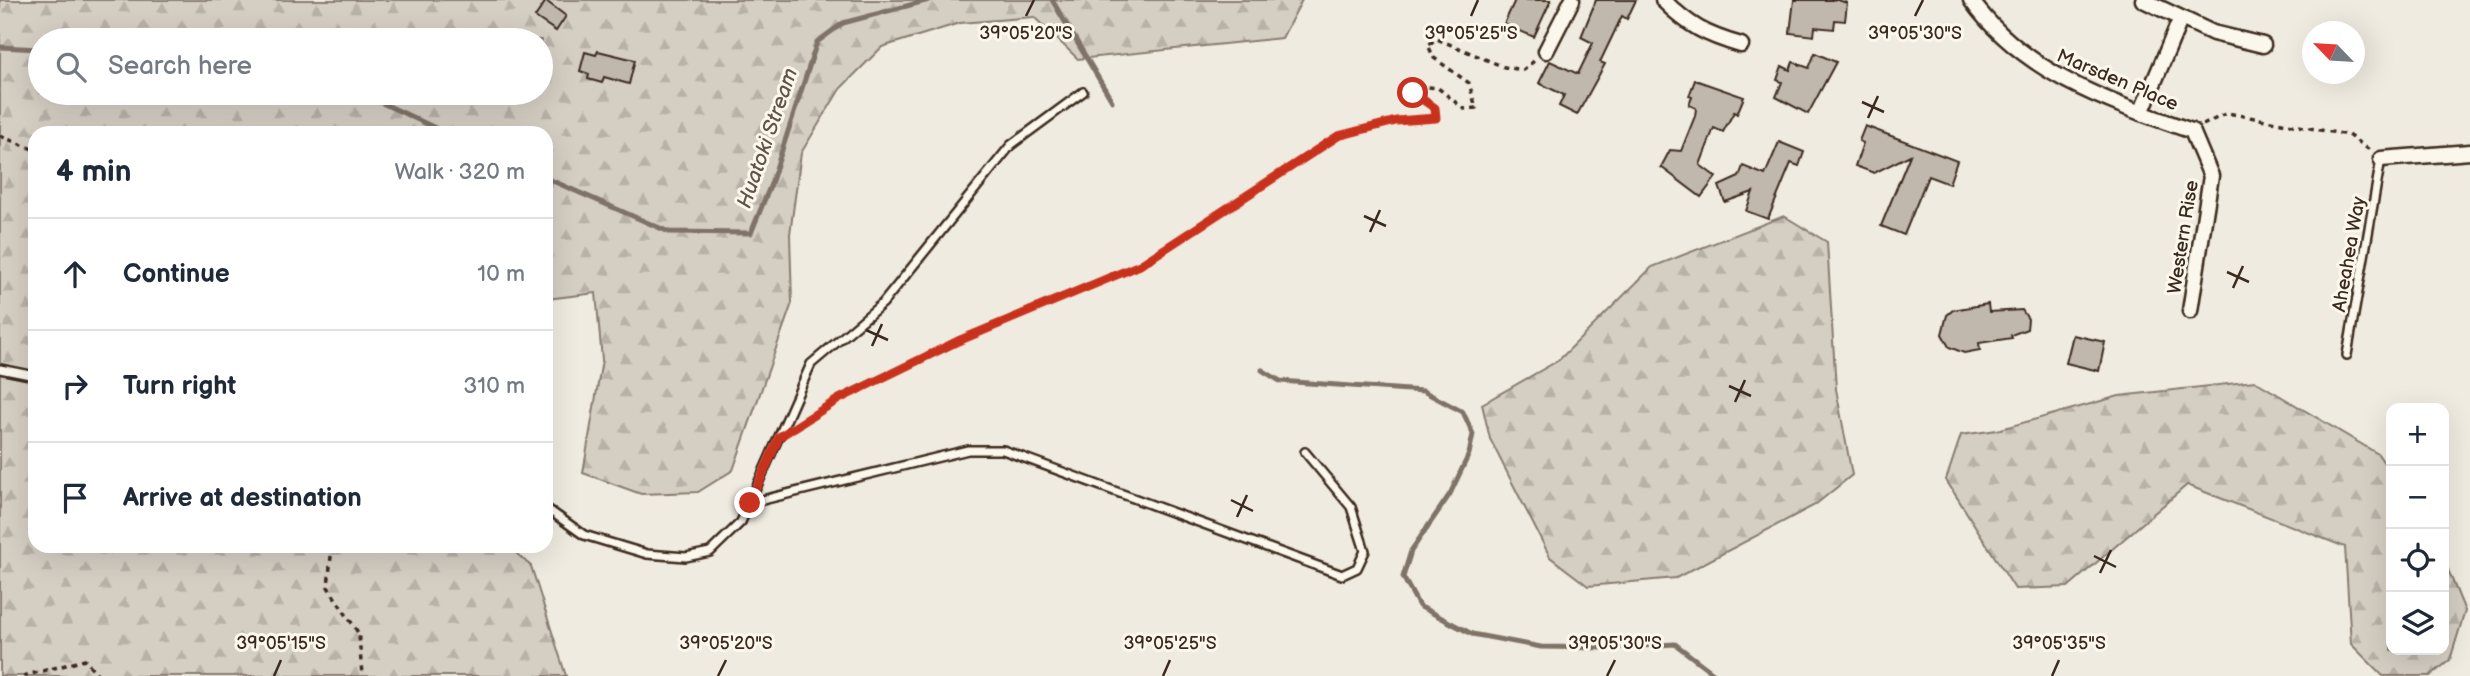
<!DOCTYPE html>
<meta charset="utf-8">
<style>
body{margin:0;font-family:"Balsamiq Sans",sans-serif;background:#f6f6f7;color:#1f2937}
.controls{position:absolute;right:21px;bottom:21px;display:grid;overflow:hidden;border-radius:14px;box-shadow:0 7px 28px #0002}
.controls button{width:63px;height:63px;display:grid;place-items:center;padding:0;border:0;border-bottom:2px solid #e0e1e3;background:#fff;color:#1f2937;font:35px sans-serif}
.compass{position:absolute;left:2302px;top:21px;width:63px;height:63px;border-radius:50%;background:#fff;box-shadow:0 7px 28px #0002;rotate:295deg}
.stop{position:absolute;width:21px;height:21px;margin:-16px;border:5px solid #c8321e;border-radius:50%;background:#fff}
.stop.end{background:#c8321e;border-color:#fff;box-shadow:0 2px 7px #0008}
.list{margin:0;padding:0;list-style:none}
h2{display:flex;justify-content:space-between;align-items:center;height:91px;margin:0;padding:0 28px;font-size:30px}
h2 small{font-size:23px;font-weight:400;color:#747a83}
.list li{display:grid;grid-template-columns:46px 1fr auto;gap:21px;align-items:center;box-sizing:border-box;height:112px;padding:0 28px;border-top:2px solid #e0e1e3}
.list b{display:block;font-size:26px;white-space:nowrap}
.list em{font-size:23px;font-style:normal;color:#747a83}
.icon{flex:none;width:38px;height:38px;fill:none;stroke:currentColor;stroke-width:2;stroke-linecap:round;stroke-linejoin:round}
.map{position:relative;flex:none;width:2470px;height:676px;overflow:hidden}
.search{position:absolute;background:#fff;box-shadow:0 7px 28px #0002;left:28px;top:28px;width:525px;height:77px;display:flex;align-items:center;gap:18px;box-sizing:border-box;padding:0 24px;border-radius:38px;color:#747a83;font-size:26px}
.panel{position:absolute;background:#fff;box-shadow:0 7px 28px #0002;left:28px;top:126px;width:525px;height:427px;border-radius:21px}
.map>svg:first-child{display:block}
</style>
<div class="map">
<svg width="2470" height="676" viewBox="0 0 2470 676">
<defs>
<pattern id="forest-firs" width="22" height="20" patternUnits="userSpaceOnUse" patternTransform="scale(1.75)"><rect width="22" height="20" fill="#d5cec3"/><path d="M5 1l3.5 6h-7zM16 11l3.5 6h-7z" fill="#b8b1a7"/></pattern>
</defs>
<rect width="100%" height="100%" fill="#f0ebe0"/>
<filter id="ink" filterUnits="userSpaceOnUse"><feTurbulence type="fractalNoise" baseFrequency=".0143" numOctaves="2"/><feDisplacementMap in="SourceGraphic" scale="14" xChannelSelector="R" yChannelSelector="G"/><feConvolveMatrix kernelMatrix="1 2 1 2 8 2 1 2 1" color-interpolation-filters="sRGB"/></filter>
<g filter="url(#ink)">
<g fill="url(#forest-firs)" stroke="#887c70" stroke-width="2" fill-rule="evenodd">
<path d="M 0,0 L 1302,0 L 1282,38 L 1078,59 L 1034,17 L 960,23 L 882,47 L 840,89 L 801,153 L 790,234 L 792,303 L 733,470 L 698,492 L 641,494 L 583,473 L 602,360 L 596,293 L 546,299 L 546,133 L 35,133 L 35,546 L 508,546 L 531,566 L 566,676 L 0,676 ZM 40,40 L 541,40 L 541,93 L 40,93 Z"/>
<polygon points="1784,216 1827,242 1836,389 1852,475 1815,505 1676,578 1588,586 1550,557 1490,439 1482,404 1559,360 1652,267"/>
<polygon points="2255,381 2378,454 2391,473 2391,650 2444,650 2444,560 2465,611 2450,660 2430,676 2383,676 2351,644 2345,547 2187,485 2068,587 2015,589 1946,480 1961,435 1997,430 2119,396"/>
</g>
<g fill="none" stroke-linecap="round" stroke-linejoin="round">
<g stroke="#7f7367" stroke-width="5">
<polyline points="1052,0 1112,101"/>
<polyline points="0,47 40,49"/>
<polyline points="361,93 446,133"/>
<polyline points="546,178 669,232 751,233 771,184 817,42 843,23 929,0"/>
<polyline points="1262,370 1280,381 1423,391 1463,412 1473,434 1469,454 1450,494 1411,551 1403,577 1419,606 1472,634 1541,647 1607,648 1675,644 1717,676"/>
</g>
</g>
<g fill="#c0b8ad" stroke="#3b2a1e" stroke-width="2">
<polygon points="1515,0 1551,0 1534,37 1504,24"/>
<polygon points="1596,0 1636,0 1627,19 1622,16 1600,62 1605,64 1577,115 1559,106 1564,95 1539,83 1550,61 1578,74 1593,43 1581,37"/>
<polygon points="1794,0 1838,0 1847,3 1845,21 1835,20 1834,29 1815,27 1814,36 1790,33"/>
<polygon points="546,1 566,16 556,31 535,17"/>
<polygon points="598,51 635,60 629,84 604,77 602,83 588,79 589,74 580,71 585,52 596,55"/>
<polygon points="1815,53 1836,62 1808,114 1776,97 1782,82 1777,80 1782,66 1790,70 1793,62 1809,68"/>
<polygon points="1695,80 1744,97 1737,114 1734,112 1723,132 1714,128 1700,165 1716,177 1701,197 1661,167 1670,150 1681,151 1695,116 1696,108 1689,105 1692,97 1689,96"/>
<polygon points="1865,126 1957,161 1949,184 1928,176 1904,235 1881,226 1910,155 1874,173 1855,166 1863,143 1859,141"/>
<polygon points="1779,142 1804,152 1799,166 1791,163 1768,219 1746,211 1753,192 1725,202 1719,186 1739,177 1743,166 1765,175"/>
<polygon points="1988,304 1989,312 2022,310 2028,319 2027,329 2011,335 2012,338 1979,343 1980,350 1964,353 1949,347 1942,334 1947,315 1953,310"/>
<polygon points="2073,335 2105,342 2099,371 2066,363"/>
</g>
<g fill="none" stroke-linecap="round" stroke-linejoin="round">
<defs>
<g id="lane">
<polyline points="2347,355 2381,159"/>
<polyline points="0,369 35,376"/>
<polyline points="750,503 968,450 1003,450 1342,575 1357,568 1365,551 1351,507 1305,452"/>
<polyline points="546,508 584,535 647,554 686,557 710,552 741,522 811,364 883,303 1011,145 1083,92"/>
</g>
<g id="street">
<path d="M 1663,0 C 1689,26 1706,35 1741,45"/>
<path d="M 1971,0 C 2024,74 2109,102 2192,131 L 2211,176 L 2190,311"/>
<polyline points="2143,0 2213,33 2263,45"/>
<polyline points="1546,51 1572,0"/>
<polyline points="2141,113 2180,20"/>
<polyline points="2381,159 2470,152"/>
</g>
</defs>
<use href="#lane" stroke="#3b2a1e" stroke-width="12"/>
<use href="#street" stroke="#3b2a1e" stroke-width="19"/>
<g stroke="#3b2a1e" stroke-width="3.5" stroke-dasharray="5 5" stroke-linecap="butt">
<polyline points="2203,125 2227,113 2348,135 2371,151"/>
<polyline points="0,136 35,150"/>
<polyline points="798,425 839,399 958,341 1140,265 1338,136 1396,121 1436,118 1435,108 1413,93 1419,86 1438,88 1464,109 1476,108 1469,83 1434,58 1428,45 1437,39 1504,67 1523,70 1534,61"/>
<polyline points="332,546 328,587 359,634 362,676"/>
<polyline points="23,676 85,660 99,676"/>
</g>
<use href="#lane" stroke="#fbf7ec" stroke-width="7"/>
<use href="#street" stroke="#fbf7ec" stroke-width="14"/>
</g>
</g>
<g fill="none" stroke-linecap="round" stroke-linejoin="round" filter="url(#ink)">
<polyline stroke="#c8321e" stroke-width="9" points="750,503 779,437 839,399 958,341 1140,265 1338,136 1396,121 1436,118 1435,108 1413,93"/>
</g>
<path fill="none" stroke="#3b2a1e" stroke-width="2.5" d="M 1026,16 L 1034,0M 1471,16 L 1478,0M 1915,16 L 1923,0M 1862,102 L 1884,112M 1868,118 L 1878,96M 1364,216 L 1386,226M 1370,232 L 1380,210M 2227,272 L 2249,282M 2233,288 L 2243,266M 866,330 L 888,340M 872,346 L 882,324M 1729,386 L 1751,396M 1735,402 L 1745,380M 1231,500 L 1253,511M 1237,517 L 1247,495M 2094,556 L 2116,567M 2100,573 L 2111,550M 274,676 L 281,660M 718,676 L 726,660M 1163,676 L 1170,660M 1607,676 L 1615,660M 2052,676 L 2059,660"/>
<g text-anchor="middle" stroke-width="6" stroke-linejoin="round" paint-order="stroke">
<g font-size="19" fill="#3b2a1e" stroke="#fbf7ec">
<text transform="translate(2118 79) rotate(23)" y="7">Marsden Place</text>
<text transform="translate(2182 237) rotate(-81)" y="7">Western Rise</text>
<text transform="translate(2348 254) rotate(-80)" y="7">Aheahea Way</text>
</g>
<g font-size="21" font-style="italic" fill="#635448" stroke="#fbf7ec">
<text transform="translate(767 138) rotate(-71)" y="7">Huatoki Stream</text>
</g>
</g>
<g font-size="18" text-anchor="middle" fill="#3b2a1e" stroke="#fbf7ec" stroke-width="6" stroke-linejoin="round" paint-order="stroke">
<text x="1026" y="39">39°05'20"S</text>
<text x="1471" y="39">39°05'25"S</text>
<text x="1915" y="39">39°05'30"S</text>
<text x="281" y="649">39°05'15"S</text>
<text x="726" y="649">39°05'20"S</text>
<text x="1170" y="649">39°05'25"S</text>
<text x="1615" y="649">39°05'30"S</text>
<text x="2059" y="649">39°05'35"S</text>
</g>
</svg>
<div class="controls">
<button>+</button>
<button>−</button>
<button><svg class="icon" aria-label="locate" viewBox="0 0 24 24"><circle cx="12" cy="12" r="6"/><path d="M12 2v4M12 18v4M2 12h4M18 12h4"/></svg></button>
<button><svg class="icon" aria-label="layers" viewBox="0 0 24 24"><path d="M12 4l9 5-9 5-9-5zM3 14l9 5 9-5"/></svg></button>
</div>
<svg class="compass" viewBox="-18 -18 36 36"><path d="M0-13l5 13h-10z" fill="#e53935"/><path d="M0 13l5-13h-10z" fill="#747a83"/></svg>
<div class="stop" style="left:1413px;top:93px"></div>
<div class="stop end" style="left:750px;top:503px"></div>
<div class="search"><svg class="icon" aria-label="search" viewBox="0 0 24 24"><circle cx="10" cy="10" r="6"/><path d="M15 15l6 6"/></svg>Search here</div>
<section class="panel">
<h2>4 min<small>Walk · 320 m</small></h2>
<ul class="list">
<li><svg class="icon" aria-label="ahead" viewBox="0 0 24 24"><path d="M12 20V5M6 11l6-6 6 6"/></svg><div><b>Continue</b></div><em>10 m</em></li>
<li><svg class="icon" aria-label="right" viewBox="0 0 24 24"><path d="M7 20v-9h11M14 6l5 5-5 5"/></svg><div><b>Turn right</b></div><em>310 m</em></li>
<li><svg class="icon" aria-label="arrive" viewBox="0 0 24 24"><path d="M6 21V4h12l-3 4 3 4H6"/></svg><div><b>Arrive at destination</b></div></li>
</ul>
</section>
</div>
